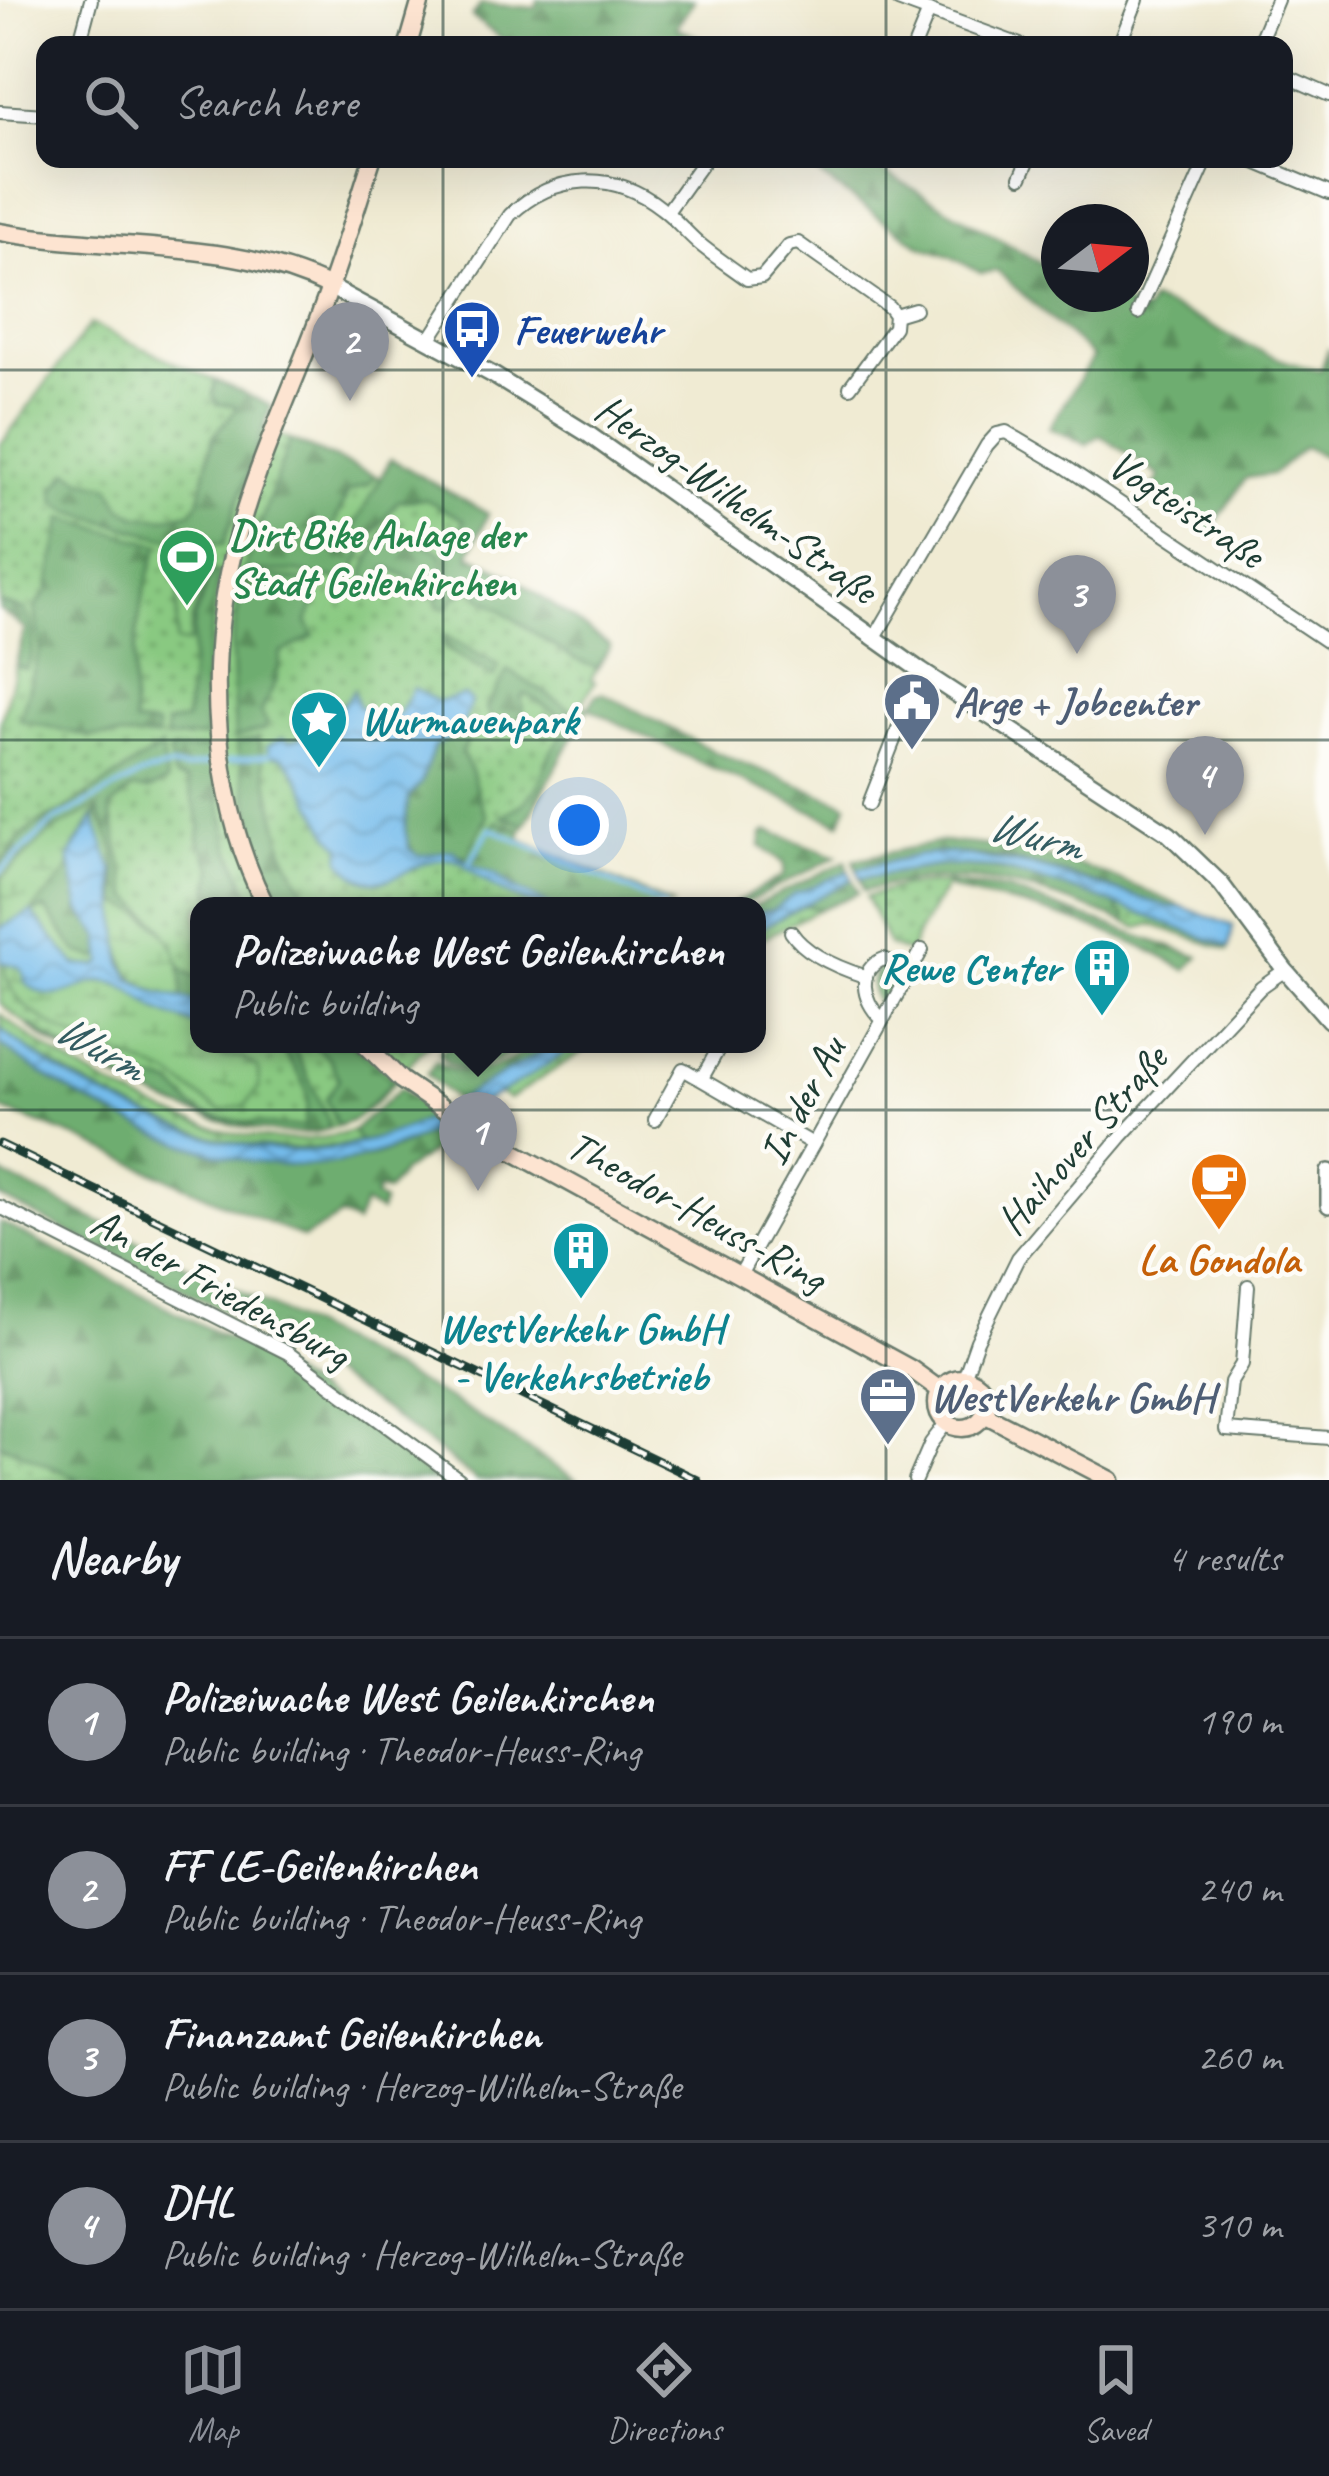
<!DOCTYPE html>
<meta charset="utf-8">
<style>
body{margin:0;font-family:Caveat,sans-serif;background:#20242c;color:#f1f3f6}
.compass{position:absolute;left:1041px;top:204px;width:108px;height:108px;border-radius:50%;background:#171b24;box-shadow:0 12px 48px #0002;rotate:74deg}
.you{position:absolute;left:579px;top:825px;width:42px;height:42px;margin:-30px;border:9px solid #fff;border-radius:50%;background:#1a73e8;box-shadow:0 0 0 18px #1a73e833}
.badge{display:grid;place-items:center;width:78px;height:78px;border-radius:50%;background:#8c9099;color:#fff;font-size:39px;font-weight:700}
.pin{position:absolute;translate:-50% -99px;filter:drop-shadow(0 3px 6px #0008)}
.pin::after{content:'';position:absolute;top:63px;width:42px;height:36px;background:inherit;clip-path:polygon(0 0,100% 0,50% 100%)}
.popup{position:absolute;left:190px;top:897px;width:576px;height:156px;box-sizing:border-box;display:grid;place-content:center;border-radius:24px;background:#171b24;filter:drop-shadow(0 3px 9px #0005);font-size:39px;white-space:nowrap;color:#9ea1a6}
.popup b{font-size:45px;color:#f1f3f6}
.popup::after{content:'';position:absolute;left:50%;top:100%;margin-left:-24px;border:24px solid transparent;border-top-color:#171b24}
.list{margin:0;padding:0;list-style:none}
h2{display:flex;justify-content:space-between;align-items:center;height:156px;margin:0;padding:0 48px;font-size:51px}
h2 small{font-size:39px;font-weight:400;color:#9ea1a6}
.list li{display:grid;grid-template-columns:78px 1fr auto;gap:36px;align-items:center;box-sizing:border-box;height:168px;padding:0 48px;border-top:3px solid #363941}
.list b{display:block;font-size:45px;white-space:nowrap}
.list p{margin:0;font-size:39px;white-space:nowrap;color:#9ea1a6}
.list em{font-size:39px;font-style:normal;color:#9ea1a6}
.icon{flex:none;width:66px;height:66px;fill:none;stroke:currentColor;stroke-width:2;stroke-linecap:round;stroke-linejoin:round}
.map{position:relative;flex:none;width:1329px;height:1480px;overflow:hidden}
.search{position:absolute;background:#171b24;box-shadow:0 12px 48px #0002;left:36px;right:36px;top:36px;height:132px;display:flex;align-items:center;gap:30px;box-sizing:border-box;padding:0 42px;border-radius:24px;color:#9ea1a6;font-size:45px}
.sheet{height:828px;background:#171b24}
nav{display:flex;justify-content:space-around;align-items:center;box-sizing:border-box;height:168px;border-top:3px solid #363941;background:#171b24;font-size:33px;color:#9ea1a6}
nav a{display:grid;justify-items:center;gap:6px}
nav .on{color:#8c9099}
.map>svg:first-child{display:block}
</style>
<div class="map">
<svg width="1329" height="1480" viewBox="0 0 1329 1480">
<defs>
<pattern id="grass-dots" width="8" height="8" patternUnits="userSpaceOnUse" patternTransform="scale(3)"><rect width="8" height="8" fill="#89c981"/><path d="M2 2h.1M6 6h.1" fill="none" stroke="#6fa46a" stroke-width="1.8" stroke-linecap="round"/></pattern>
<pattern id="forest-firs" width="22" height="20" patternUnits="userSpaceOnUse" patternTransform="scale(3)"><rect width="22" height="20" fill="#6ead6f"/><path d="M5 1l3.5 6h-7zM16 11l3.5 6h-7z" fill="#5a8e5c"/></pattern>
<pattern id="wetland-marsh" width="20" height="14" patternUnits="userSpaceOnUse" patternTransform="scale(3)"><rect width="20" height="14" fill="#89c981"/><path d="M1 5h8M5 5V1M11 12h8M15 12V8" fill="none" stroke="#6fa46a"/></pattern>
<pattern id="water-waves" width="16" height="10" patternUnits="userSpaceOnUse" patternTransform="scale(3)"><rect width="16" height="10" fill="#75bcec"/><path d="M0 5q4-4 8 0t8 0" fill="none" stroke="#5f9ac0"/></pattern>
</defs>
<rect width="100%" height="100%" fill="#fdfcf7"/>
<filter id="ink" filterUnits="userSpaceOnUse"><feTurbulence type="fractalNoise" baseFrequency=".00833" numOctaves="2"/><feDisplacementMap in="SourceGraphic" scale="24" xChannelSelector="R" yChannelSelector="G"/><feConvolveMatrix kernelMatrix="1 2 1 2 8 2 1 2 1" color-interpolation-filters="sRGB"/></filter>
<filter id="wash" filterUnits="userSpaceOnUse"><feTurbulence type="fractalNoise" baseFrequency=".004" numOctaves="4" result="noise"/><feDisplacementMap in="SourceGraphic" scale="48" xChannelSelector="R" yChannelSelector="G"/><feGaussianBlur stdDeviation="2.7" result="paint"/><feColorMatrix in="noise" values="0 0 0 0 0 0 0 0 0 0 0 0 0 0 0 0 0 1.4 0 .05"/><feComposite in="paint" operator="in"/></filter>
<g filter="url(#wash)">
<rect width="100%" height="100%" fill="#f0ebd3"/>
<g fill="url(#grass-dots)" stroke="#54835a" stroke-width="3">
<path d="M 90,324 L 271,406 L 264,429 L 380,478 L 391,459 L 488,514 L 469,554 L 513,577 L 610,646 L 591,679 L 595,682 L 582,703 L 588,708 L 518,838 L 674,906 L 199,906 L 199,1044 L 429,1044 C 404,1065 379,1108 351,1121 C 256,1167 73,1066 0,1003 L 0,725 L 25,629 L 0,610 L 0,445 Z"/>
<polygon points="948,883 917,934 910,954 889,945 866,897 903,886"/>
<polygon points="806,905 820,909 757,941 757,930"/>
<polygon points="1118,905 1229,947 1228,950 1151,924 1139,928 1126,923 1125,915 1118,912"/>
<path d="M 0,1014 C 87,1084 238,1167 353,1131 L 360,1142 C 233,1170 104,1104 3,1032 Z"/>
<polygon points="578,1044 594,1044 509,1099 498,1093"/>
<polygon points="0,1443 1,1444 81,1480 0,1480"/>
</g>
<g fill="url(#forest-firs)" stroke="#467552" stroke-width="3">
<polygon points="538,0 694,0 676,28 715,45 510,45 472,17 481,4 536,8"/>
<path d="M 806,159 L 863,159 L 1059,274 L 1059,294 L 1100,294 L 1145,313 L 1151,301 C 1210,318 1261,362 1321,370 L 1329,348 L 1329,459 L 1304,447 L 1273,474 L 1246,478 L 1209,532 L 1151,491 L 1160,476 L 1100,435 L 1087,444 L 1049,428 L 1093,357 L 997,271 L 981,273 L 950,256 L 921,246 L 822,177 Z"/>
<polygon points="215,380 271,406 223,545 161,537 69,511 56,503 54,490 69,471 83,480 110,486 122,508 138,516 165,518 191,512 199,502 213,437 236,409 235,405 217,404 213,395"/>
<path d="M 290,440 L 374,475 L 371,482 L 348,492 C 341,513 323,535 335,554 L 347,550 L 355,525 L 391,459 L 488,514 L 469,554 L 513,577 L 610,646 L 598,667 C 575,667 506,610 479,596 L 479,583 L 453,599 L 448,608 L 441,608 L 436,602 L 449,572 L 448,548 L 452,549 L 464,520 L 425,499 L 398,501 L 366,544 L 351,581 L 295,572 L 244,571 Z"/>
<path d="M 63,518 L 159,545 C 137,602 130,664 134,724 L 157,726 L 157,738 L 87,736 L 20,720 L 40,648 L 35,608 L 47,592 Z"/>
<polygon points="385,529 397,529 442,553 444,566 433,597 427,597 427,587 388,567 373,585 365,580 365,570"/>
<polygon points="212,572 218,572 205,674 206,737 167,739 166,724 186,720 195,617"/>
<polygon points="260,575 317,582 318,595 307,622 314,636 281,653 276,681 261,712 267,723 265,729 235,738 232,645 243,576"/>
<path d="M 0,603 L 25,610 C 35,625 36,655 26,669 L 16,666 L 25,629 L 0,610 Z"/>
<polygon points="444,635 499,666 494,677 443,647"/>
<path d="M 508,670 L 583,717 L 525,825 L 501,816 L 524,803 L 537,787 L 551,752 L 568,726 L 566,720 L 526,694 L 521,697 L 523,711 L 516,725 C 502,726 492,723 486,709 Z"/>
<polygon points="603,693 717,753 847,804 840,823 692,759 588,708 597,694"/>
<path d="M 460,733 L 468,740 L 461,753 C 475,770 475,796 487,816 L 466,859 L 463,855 L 418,856 L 409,849 L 405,829 L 408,798 L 421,783 L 434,746 Z"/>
<polygon points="258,739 285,855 313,906 284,906 257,840 236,743"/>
<path d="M 161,747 L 167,782 L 149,790 L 132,789 L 110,808 L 129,896 L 162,927 L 183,970 L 199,978 L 199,1002 L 170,995 L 122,963 L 115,853 L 98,810 L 80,910 L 100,936 L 103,954 L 97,958 L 77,952 L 46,909 L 22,914 L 0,928 C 0,911 0,883 0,867 C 7,847 39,817 59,814 Z"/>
<polygon points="209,748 230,849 255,906 223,906 210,892 213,868 198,838 201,826 187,781 174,777 169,751"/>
<path d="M 497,821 L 522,830 L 519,839 L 674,906 C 641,906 578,913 548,905 C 519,897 499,875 471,865 L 487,832 Z"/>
<polygon points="768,831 837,856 740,906 730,906 784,875 784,863 761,846 763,834"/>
<path d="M 941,842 C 1031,844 1101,870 1183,907 L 1170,907 C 1099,885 1024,855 950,853 C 918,853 887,861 857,869 L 854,860 Z"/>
<polygon points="846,861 849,871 773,910 757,913 754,906"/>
<path d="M 943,865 C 1004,864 1062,884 1118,905 L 1118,912 L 1125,915 L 1126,923 C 1037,886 959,864 864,891 L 860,878 Z"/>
<polygon points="852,879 858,893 820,909 806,905 809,900"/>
<path d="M 948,883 L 1007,890 L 1199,957 L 1186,970 C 1139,941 1081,922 1028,907 C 1001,899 973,898 946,887 Z"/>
<path d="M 885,967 L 893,973 L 894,982 L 880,1005 C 870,995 869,980 877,968 Z"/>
<path d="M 31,1025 C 59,1045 96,1072 130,1081 C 142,1084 152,1078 166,1083 C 180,1089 184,1099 193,1107 C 207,1121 282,1126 304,1127 C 304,1120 309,1105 308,1098 C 305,1078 290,1063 280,1044 L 292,1044 L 327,1117 L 329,1129 C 254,1154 88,1073 29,1027 Z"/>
<path d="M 0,1044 C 93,1115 223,1178 343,1162 C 379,1157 415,1141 448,1125 L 467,1140 L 457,1144 L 445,1142 L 402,1172 L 387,1192 L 377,1190 L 375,1197 L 383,1202 L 380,1212 L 364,1204 L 356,1224 L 341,1216 L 303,1238 L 75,1137 L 0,1109 Z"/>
<polygon points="312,1044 352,1044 393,1081 356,1119 338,1126 326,1099 339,1079 329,1058"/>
<path d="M 454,1044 L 525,1044 C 501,1060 459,1085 438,1052 Z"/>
<path d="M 537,1044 L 555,1044 L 456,1101 L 427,1074 L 436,1061 C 470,1086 506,1063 537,1044 Z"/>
<polygon points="401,1088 435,1116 386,1136 360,1142 353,1131"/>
<polygon points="0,1173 272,1307 454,1402 576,1480 476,1480 380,1407 254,1326 0,1197"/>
<polygon points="0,1222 262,1356 370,1429 435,1480 81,1480 0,1443"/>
</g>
<g fill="url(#wetland-marsh)" stroke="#54835a" stroke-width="3">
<polygon points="99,806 69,857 70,867 64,876 31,912 0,928 2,878 51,832"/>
<path d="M 116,903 C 163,917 185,949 182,998 C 117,985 122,962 116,903 Z"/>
<path d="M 5,963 C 19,964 24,968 25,982 C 77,1009 67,980 107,982 C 128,983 142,1000 158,1010 C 169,1017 183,1018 195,1024 L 199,1028 L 199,1044 L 211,1044 L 223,1057 L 241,1057 L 258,1068 L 259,1088 L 246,1105 L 222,1111 C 202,1102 187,1084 167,1074 C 134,1058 0,1024 5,963 Z"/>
</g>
<polygon fill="#89c981" stroke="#54835a" stroke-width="3" points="192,556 212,561 192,619 189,643 176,642 178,596"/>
<g fill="url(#water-waves)" stroke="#4a7c90" stroke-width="3">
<path d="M 413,688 L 438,702 L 464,695 L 471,702 L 460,733 L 434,746 L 421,783 L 408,798 L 405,829 L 409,849 L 419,856 L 452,850 L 471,865 L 496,874 L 513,888 L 552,906 C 527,906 503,894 482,879 C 472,872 463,860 451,859 C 408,856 379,910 341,860 L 342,846 C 324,837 305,778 283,757 L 269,755 L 267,746 L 283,738 L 290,741 C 332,730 330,721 353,691 L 358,706 L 384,719 L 398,715 Z"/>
<path d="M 94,818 L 113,870 L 122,963 L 130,978 L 155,992 L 199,1002 L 199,1028 C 187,1019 176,1019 164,1013 C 146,1005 134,988 114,983 C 81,973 61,1015 25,982 C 24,964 15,965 0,962 L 0,928 L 31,912 L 76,965 L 98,966 L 103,962 L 100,936 L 80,910 L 69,857 Z"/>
<polygon points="952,853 1037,867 1170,907 1183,907 1233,926 1229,947 1088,894 998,868 943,865 860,878 857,869 920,855"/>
<polygon points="849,871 852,879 757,930 757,913 773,910 794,894"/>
<path d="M 0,1028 C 77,1094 218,1159 321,1150 C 360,1147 399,1132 435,1116 L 448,1125 C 417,1139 385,1152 352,1160 C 237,1186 89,1112 0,1044 Z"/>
<polygon points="555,1044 578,1044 525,1079 470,1109 456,1101"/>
</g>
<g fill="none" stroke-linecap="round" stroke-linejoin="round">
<g stroke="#75bcec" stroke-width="4.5">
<polyline points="227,761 269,755"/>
<polyline points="469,864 490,828 664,906"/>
<polyline points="0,872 54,821 141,775 171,767 185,769 216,762"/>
</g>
</g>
</g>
<g filter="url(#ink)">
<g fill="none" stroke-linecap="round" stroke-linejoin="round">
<defs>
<g id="minor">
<polyline points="898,0 1020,45"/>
<polyline points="79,45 91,0"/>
<polyline points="915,45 929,11"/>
<polyline points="1119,45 1137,0"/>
<polyline points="1258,45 1277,0"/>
<polyline points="1284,75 1329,95"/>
<polyline points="0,112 45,115"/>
<polyline points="1248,159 1329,193"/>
<polyline points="1021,177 1029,159"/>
<polyline points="667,212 705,159"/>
<polyline points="1138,313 1207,159"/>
<polyline points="895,315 915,309"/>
<path d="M 429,340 L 510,215 C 554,173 613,170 661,208 C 676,219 687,234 702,246 C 717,258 732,268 747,279 L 762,277 L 789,245 L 798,243 L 889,307 L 895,315 L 894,327 L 850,387"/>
<polyline points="874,639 987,445 997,434 1006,432 1064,466 1329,643"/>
<polyline points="869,804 921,671"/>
<path d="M 791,932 C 806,955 839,968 864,976"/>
<path d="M 881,1018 C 862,1001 856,969 884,959 L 910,970"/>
<polyline points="702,1078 721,1044"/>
<polyline points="655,1120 683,1069 813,1144"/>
<polyline points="0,1207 288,1353 460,1480"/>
<polyline points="740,1275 922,950"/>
<polyline points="1248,1286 1242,1364 1231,1382 1226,1430 1329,1438"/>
<polyline points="964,1378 977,1341 1018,1258 1121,1137 1261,987 1285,970"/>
<polyline points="915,1480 931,1443 947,1422"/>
</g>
<g id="tertiary">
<polyline points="330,287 493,375 588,434 921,671 1169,834 1221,884 1285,970 1329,1020"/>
<polyline points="1329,1172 1329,1205"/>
</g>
<g id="secondary">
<polyline points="408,45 421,0"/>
<path d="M 0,232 C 110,252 227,237 330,287"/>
<path d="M 266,906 C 213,804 205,667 232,557 C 254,464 298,379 329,290 C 345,246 358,202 372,159"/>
<polyline points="365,1044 401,1080 479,1133 911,1369 940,1390"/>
<circle cx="962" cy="1403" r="25"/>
<polyline points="984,1414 1111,1480"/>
</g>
</defs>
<use href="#minor" stroke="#687a6c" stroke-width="16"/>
<use href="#tertiary" stroke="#687a6c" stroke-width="20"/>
<use href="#secondary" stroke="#687a6c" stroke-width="21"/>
<use href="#minor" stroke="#fff" stroke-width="12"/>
<use href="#tertiary" stroke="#fff" stroke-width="15"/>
<use href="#secondary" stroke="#fde4d1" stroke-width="16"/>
<defs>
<polyline id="rail" points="0,1144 698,1480"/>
</defs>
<use href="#rail" stroke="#1f3d34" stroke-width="9"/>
<use href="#rail" stroke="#fdfcf7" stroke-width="4.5" stroke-dasharray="14" stroke-linecap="butt"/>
</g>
</g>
<path fill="none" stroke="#1f3d34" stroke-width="3" stroke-opacity="0.55" d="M 443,0 L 443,45M 886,0 L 886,45M 443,159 L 443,1480M 886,159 L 886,1480M 0,370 L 1329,370M 0,740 L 1329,740M 0,1110 L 1329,1110"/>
<defs>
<symbol id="bus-pin" viewBox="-11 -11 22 30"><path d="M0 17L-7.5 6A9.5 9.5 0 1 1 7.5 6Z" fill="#1a4fb4" stroke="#fdfcf7"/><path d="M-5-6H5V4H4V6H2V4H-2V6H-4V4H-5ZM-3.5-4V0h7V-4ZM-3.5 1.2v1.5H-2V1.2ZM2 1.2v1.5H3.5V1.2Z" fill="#fff"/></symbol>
<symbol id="stadium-pin" viewBox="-11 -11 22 30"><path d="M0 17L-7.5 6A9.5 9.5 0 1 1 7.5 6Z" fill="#2e9e5b" stroke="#fdfcf7"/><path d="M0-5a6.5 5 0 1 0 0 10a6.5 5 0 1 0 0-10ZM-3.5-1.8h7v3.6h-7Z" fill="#fff"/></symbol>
<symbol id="civic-pin" viewBox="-11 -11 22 30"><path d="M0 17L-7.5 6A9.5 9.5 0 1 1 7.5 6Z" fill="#5c6f8a" stroke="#fdfcf7"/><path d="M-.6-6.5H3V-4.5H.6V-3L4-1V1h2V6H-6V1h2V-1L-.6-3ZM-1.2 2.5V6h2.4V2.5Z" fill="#fff"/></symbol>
<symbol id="sight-pin" viewBox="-11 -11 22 30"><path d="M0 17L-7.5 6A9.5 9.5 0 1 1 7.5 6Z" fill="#0f9aa8" stroke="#fdfcf7"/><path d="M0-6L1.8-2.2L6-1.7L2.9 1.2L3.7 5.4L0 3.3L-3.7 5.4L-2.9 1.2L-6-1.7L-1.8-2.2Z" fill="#fff"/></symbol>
<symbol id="building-pin" viewBox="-11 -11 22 30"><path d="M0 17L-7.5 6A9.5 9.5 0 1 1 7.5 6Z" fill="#0f9aa8" stroke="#fdfcf7"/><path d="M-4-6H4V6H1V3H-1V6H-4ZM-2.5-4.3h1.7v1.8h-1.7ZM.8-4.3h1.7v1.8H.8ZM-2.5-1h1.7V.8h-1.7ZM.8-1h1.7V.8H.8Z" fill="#fff"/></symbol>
<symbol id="cafe-pin" viewBox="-11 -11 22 30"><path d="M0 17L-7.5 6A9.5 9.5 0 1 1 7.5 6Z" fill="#e8710a" stroke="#fdfcf7"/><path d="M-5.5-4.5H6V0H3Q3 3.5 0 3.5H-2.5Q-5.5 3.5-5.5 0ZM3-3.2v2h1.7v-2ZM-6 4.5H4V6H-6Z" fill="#fff"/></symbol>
<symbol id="office-pin" viewBox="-11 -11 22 30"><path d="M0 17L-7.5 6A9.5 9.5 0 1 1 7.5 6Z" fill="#5c6f8a" stroke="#fdfcf7"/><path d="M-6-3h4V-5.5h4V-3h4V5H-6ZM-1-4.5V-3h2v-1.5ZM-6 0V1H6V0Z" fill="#fff"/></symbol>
</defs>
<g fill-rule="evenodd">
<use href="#bus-pin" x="439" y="296" width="66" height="90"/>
<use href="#stadium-pin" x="154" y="524" width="66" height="90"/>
<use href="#civic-pin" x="879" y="668" width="66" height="90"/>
<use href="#sight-pin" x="286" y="686" width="66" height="90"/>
<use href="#building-pin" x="1069" y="934" width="66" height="90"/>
<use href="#cafe-pin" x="1186" y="1148" width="66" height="90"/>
<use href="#building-pin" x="548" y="1217" width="66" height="90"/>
<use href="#office-pin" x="855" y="1363" width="66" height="90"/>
</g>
<g text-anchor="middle" stroke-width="9" stroke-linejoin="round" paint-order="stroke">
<g font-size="42" font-weight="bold" fill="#164399" stroke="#fdfcf7" text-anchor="start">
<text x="514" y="344">Feuerwehr</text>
</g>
<g font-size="42" fill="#1f3d34" stroke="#fdfcf7">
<text transform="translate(737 498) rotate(35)" y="15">Herzog-Wilhelm-Straße</text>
<text transform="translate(1187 508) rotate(34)" y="15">Vogteistraße</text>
<text transform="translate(801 1100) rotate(-62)" y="15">In der Au</text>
<text transform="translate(1081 1139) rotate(-49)" y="15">Haihover Straße</text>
<text transform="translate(697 1210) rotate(29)" y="15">Theodor-Heuss-Ring</text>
<text transform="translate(221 1287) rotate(29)" y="15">An der Friedensburg</text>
</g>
<g font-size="42" font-weight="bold" fill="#27864d" stroke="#fdfcf7" text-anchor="start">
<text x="229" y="548">Dirt Bike Anlage der<tspan x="229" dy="48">Stadt Geilenkirchen</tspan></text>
</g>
<g font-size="42" font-weight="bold" fill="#4e5e75" stroke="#fdfcf7" text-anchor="start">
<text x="954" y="716">Arge + Jobcenter</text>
<text x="930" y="1411">WestVerkehr GmbH</text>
</g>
<g font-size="42" font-weight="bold" fill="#0d838f" stroke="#fdfcf7" text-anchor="start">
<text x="361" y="734">Wurmauenpark</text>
<text x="1060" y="982" text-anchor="end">Rewe Center</text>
<text x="581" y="1342" text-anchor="middle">WestVerkehr GmbH<tspan x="581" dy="48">- Verkehrsbetrieb</tspan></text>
</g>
<g font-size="42" font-weight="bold" fill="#c56008" stroke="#fdfcf7">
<text x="1219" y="1273">La Gondola</text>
</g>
<g font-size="45" font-style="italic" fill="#345d62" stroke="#fdfcf7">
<text transform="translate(1036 834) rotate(14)" y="16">Wurm</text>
<text transform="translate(101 1046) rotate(29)" y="16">Wurm</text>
</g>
</g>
</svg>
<svg class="compass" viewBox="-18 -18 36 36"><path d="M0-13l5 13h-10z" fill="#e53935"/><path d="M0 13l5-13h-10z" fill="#9ea1a6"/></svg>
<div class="you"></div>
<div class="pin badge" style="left:478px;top:1191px">1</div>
<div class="popup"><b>Polizeiwache West Geilenkirchen</b>Public building</div>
<div class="pin badge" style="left:350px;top:401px">2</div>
<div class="pin badge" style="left:1077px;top:654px">3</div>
<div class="pin badge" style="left:1205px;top:835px">4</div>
<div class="search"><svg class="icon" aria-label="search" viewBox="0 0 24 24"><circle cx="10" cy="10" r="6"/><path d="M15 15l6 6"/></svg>Search here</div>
</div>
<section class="sheet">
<h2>Nearby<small>4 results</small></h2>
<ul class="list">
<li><span class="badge">1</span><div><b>Polizeiwache West Geilenkirchen</b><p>Public building · Theodor-Heuss-Ring</p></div><em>190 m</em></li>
<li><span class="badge">2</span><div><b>FF LE-Geilenkirchen</b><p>Public building · Theodor-Heuss-Ring</p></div><em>240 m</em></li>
<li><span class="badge">3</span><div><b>Finanzamt Geilenkirchen</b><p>Public building · Herzog-Wilhelm-Straße</p></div><em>260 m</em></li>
<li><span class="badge">4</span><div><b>DHL</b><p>Public building · Herzog-Wilhelm-Straße</p></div><em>310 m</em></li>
</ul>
</section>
<nav>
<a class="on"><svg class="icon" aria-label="map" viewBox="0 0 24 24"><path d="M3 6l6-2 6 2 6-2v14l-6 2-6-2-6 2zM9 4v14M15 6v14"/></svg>Map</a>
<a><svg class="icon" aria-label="directions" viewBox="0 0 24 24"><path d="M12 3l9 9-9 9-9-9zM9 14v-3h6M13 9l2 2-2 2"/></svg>Directions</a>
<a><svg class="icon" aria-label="saved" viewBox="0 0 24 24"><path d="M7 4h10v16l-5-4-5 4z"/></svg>Saved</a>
</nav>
